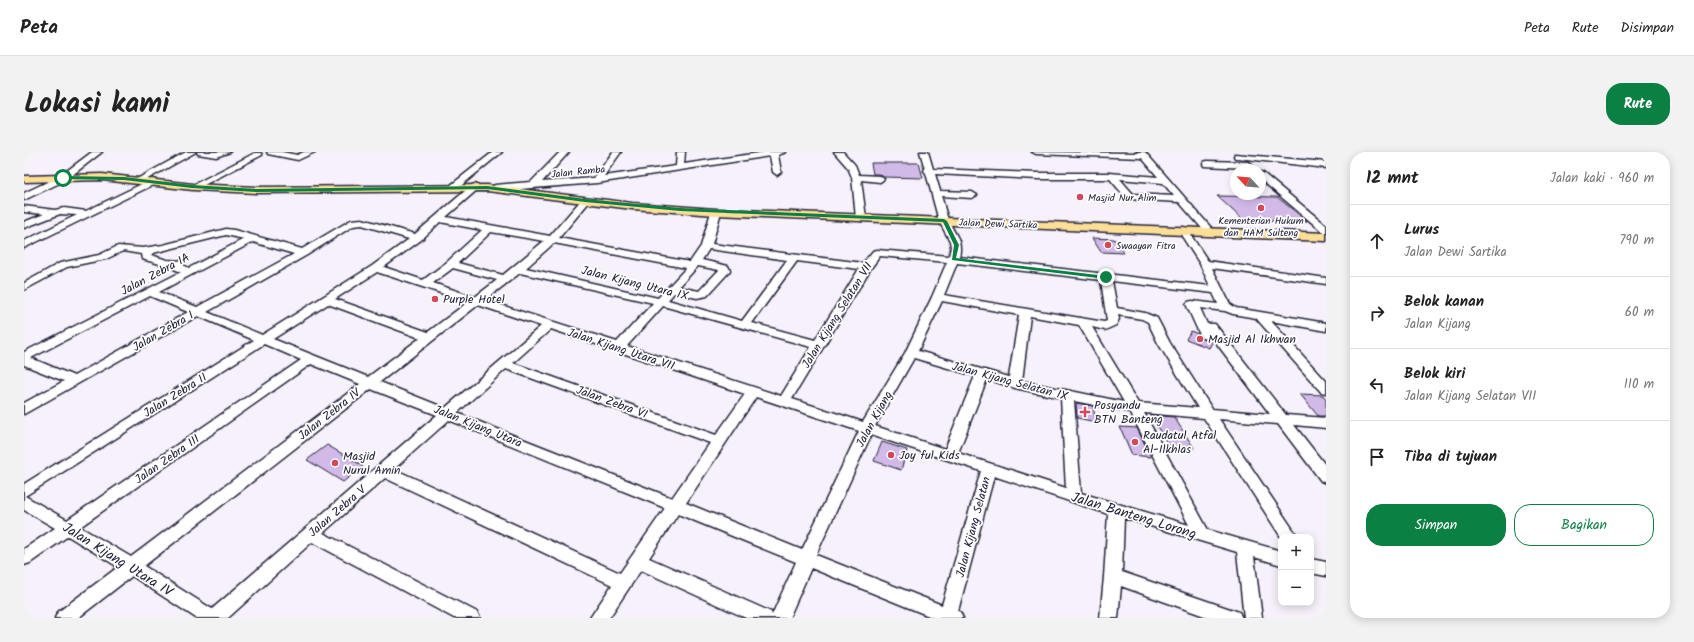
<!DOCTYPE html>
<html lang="id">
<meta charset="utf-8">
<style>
body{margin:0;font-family:Kalam,sans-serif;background:#f2f2f2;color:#222}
.controls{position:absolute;right:12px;bottom:12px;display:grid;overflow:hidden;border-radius:8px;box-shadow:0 2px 10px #0003}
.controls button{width:36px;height:36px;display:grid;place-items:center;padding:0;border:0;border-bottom:1px solid #e0e0e0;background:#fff;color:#222;font:20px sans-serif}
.compass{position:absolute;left:1206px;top:12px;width:36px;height:36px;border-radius:50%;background:#fff;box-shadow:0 2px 10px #0003;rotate:296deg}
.stop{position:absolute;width:12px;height:12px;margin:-9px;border:3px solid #0b8043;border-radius:50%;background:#fff}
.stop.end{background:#0b8043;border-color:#fff;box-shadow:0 1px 4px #0008}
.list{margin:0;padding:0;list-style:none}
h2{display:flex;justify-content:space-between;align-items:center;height:52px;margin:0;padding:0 16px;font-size:17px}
h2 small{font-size:13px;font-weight:400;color:#767676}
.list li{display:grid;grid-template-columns:26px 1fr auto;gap:12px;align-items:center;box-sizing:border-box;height:72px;padding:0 16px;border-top:1px solid #e0e0e0}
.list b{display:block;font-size:15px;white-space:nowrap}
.list p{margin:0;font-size:13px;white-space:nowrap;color:#767676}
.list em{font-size:13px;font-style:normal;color:#767676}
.actions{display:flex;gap:8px;padding:12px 16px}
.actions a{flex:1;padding:9px 0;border:1px solid #0b8043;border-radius:16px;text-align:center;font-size:14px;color:#0b8043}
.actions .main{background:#0b8043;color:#fff}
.icon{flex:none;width:22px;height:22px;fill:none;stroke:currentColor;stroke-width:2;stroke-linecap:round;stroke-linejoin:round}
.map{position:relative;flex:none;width:1302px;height:466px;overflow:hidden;border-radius:16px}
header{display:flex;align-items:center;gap:24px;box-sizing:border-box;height:56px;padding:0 20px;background:#fff;border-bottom:1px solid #e0e0e0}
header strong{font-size:19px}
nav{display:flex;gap:22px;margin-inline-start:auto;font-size:14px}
.intro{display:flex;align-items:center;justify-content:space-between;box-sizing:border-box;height:96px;padding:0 24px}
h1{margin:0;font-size:28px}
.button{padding:10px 18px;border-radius:16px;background:#0b8043;color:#fff;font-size:14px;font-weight:700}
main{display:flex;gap:24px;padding:0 24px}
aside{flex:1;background:#fff;border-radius:16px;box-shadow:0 2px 10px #0003}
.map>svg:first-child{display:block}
</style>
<header>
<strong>Peta</strong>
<nav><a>Peta</a><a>Rute</a><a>Disimpan</a></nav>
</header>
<div class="intro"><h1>Lokasi kami</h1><a class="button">Rute</a></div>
<main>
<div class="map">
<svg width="1302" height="466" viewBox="0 0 1302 466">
<rect width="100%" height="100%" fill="#f6f1fa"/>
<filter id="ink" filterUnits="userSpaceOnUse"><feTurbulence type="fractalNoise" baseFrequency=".025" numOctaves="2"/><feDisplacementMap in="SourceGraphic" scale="8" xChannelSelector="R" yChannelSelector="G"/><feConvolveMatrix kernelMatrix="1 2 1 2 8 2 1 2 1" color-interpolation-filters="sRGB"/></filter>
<g filter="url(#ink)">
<g fill="#d1b9e8" stroke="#22223b">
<polygon points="847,11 895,11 899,26 859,25 856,22 849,22"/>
<polygon points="1193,44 1253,45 1283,69 1219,68"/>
<polygon points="1068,86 1090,87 1100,101 1077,100"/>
<polygon points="1167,179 1174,182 1178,187 1182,188 1187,187 1189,189 1185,196 1162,187"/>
<polygon points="1276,242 1299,243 1302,247 1302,264 1294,264"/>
<polygon points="1052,251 1069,254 1072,270 1053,266"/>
<polygon points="1126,263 1150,265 1170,296 1145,294"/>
<polygon points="1096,275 1113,276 1127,305 1108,303"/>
<polygon points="858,290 883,298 877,318 850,309"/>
<polygon points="303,293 339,314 319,330 283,308"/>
</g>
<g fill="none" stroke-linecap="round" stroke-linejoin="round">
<defs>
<g id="minor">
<polygon points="68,0 78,0 42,28 0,48 0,41 36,24"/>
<polygon points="162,0 172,0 118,30 115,31 111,28"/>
<polygon points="173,0 206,0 192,5 174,2"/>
<polygon points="243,0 258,0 273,3 280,0 291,0 274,8 244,2"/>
<polygon points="469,0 478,0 433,37 427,37 426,35 427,33"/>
<polygon points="536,0 545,0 518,30 570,26 589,0 597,0 580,24 652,14 653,0 661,0 660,12 742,0 762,0 754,3 757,20 753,23 749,20 746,4 573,31 471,39 467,36 471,33 507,30"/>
<polygon points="810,0 819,0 831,13 835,23 856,24 860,27 856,30 837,28 842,66 840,68 837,69 832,66 828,25 824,16"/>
<path d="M 896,0 L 904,0 L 909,17 L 1015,21 L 1085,21 L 1134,25 L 1118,6 L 1012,2 L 1008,0 L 1114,1 L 1113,0 L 1121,0 L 1190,79 L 1185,82 L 1182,81 L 1155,50 L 1103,47 L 1086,27 L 1015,27 L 911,22 L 916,39 L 948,40 L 953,43 L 948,46 L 917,44 C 920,52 921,61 925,69 C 931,84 939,87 935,105 L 1186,134 L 1176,112 L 1154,78 L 1159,75 L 1162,76 L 1184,109 L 1302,126 L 1302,132 L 1188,116 L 1206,152 L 1212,156 L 1302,171 L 1302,179 L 1247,169 L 1302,229 L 1302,241 L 1297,240 L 1232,166 L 1209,162 L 1201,159 L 1176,156 L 1183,172 L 1191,172 L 1262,263 L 1302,266 L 1302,276 L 1270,273 L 1302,314 L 1302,331 L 1297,329 L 1254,272 L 1195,267 L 1274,385 L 1257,385 L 1180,266 L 1120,261 L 1184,378 L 1257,399 L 1257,413 L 1230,405 L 1238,466 L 1220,466 L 1213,400 L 1100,366 L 1098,420 L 1215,460 L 1218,466 L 1186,466 L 1097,434 L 1094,466 L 1076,466 L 1080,425 L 1084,362 L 970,324 L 934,459 L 936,460 L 939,466 L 910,466 L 787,416 L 765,466 L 722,466 L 617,418 L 585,466 L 566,466 L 588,433 L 361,326 L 299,381 L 453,460 L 456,466 L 430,466 L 288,390 L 204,466 L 172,466 L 108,424 L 54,466 L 31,466 L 34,460 L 94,415 L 44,384 L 6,411 L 0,413 L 0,397 L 31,376 L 0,358 L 0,332 L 230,188 L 174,164 L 0,262 L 0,251 L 40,229 L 0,213 L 0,200 L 157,120 L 150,117 L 149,114 L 143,114 L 118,107 L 117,102 L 99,99 L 82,107 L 43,115 L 0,138 L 0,131 L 36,111 L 75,103 L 94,94 L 119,96 L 139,93 L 202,77 L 210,78 L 278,97 L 327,68 L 338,67 L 391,82 L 448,33 L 451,32 L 455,35 L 454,37 L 422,65 L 526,84 L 558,47 L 561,46 L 566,49 L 535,86 L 666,110 L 677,94 L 687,60 L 692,57 L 697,60 L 688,92 L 839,111 L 849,99 L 853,98 L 925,104 L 927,95 L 926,89 L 915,69 L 902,21 L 900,19 L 901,17 ZM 1096,27 L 1139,31 L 1150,44 L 1109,42 ZM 416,70 L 458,78 L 423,110 L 399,128 L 360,115 L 397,88 ZM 338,73 L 385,87 L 348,114 L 238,183 L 183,160 L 283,103 L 329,74 ZM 467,80 L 520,89 L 479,123 L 434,111 ZM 202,83 L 220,87 L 165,116 L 159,113 L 158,109 L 143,108 L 127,103 L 129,101 ZM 229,90 L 270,102 L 173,155 L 135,140 ZM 530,91 L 662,116 L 634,146 L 502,116 ZM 685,97 L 763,108 L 718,169 L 644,148 L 650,141 L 673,146 L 683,144 L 705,120 L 706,118 L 704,114 L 678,108 ZM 856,104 L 923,110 L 908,145 L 881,201 L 839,270 L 768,247 L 847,116 ZM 773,109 L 835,117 L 791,188 L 728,171 ZM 933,111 L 1077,128 L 1083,169 L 1080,170 L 920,143 ZM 674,114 L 695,118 L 675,139 L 655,135 ZM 429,116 L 473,128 L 451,145 L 409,131 ZM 353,120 L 444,150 L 404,180 L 311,147 ZM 496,121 L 629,151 L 593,190 L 461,148 ZM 1088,129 L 1189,141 L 1194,152 L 1168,149 L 1164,150 L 1162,152 L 1176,183 L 1178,186 L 1182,187 L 1187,184 L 1246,262 L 1188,257 L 1146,191 L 1133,166 L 1121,161 L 1093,156 ZM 126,144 L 164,160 L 50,224 L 7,206 ZM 918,149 L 995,163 L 985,225 L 894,199 ZM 304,152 L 396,186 L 344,225 L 249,187 ZM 454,153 L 517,174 L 421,256 L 356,230 ZM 639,154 L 787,195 L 757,244 L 603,194 ZM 1094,163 L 1118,167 L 1124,170 L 1134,191 L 1174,256 L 1114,251 L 1068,175 L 1081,178 L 1092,173 L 1095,167 ZM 1006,164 L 1055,173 L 1100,250 L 998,229 ZM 527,177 L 721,242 L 692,283 L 489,211 ZM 240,192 L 277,208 L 43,368 L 1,344 ZM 890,206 L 951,224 L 921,297 L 851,274 ZM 287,212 L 336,232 L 107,405 L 56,375 ZM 482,217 L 686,291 L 648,346 L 433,261 ZM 963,227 L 991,236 L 1037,246 L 1042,336 L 934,301 ZM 347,237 L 413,263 L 188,457 L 120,414 ZM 732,245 L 835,279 L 778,398 L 662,351 ZM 1050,249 L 1106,260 L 1165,373 L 1057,341 ZM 425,268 L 641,356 L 596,421 L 370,317 ZM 847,283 L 957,319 L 918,453 L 792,403 ZM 654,362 L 772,410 L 748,463 L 747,460 L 625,406 Z"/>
<polygon points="231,1 237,1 238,3 172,37 166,37 165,35"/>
<polygon points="1211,2 1302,10 1302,16 1214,6 1211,6 1210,4"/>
<polygon points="1183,9 1224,10 1228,13 1224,16 1180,14 1179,12 1180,10"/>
<polygon points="1236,20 1239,21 1302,73 1302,81 1299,80 1236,27"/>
<polygon points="128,27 131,28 132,30 131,32 0,96 0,89 53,63 36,62 0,76 0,70 20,62 0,60 0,54 31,58 40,56 62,59"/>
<polygon points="1287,407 1302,410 1302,424 1287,421"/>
</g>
<polygon id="major" points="78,22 169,32 232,35 463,33 608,51 692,57 1302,81 1302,89 692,63 608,57 463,39 232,41 169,38 78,28 0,30 0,24"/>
</defs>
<use href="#minor" stroke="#22223b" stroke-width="3"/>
<use href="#major" stroke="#22223b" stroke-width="3"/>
<use href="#minor" fill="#fff" fill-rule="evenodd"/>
<use href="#major" fill="#fcde96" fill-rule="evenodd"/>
</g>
</g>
<polygon fill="#0b8043" points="39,24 100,25 168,33 232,37 463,34 561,47 656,56 920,67 923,69 935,93 932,106 1082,124 1085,125 1082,127 928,108 930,93 919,70 656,59 561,50 463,37 232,40 168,36 100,28 37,27"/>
<g fill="#d1495b" stroke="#fff" stroke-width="1.5">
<circle cx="1056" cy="45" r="4"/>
<circle cx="1237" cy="56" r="4"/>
<circle cx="1084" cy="93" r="4"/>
<circle cx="411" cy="147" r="4"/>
<circle cx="1176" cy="187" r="4"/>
<path d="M1059 254h4v4h4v4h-4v4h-4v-4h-4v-4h4z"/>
<circle cx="1111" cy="290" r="4"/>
<circle cx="867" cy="303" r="4"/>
<circle cx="311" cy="311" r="4"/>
</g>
<g text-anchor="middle" stroke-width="3.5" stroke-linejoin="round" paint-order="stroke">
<g font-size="10" fill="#22223b" stroke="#fff">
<text transform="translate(554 19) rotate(-6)" y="4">Jalan Ramba</text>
<text transform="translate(974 71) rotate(2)" y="4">Jalan Dewi Sartika</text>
</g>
<g font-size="10" fill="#22223b" stroke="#fff" text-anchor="start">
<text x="1064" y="49">Masjid Nur Alim</text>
<text x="1237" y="72" text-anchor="middle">Kementerian Hukum<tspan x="1237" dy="12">dan HAM Sulteng</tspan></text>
<text x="1092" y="97">Swaayan Fitra</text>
</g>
<g font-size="12" fill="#22223b" stroke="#fff">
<text transform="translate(131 122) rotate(-28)" y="4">Jalan Zebra IA</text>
<text transform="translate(611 131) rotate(14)" y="4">Jalan Kijang Utara IX</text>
<text transform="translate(813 163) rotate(-58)" y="4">Jalan Kijang Selatan VII</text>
<text transform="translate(139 179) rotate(-30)" y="4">Jalan Zebra I</text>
<text transform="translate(597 197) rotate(18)" y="4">Jalan Kijang Utara VII</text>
<text transform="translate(986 229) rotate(15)" y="4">Jalan Kijang Selatan IX</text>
<text transform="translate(151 243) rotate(-32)" y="4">Jalan Zebra II</text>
<text transform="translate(588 250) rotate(20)" y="4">Jalan Zebra VI</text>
<text transform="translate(305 262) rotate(-38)" y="4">Jalan Zebra IV</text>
<text transform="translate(850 267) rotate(-61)" y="4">Jalan Kijang</text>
<text transform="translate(454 274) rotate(22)" y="4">Jalan Kijang Utara</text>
<text transform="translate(143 307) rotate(-35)" y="4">Jalan Zebra III</text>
<text transform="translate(313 359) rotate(-41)" y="4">Jalan Zebra V</text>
<text transform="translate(949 375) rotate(-75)" y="4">Jalan Kijang Selatan</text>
</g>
<g font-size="12" fill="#22223b" stroke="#fff" text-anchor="start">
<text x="419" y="151">Purple Hotel</text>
<text x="1184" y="191">Masjid Al Ikhwan</text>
<text x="1070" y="257">Posyandu<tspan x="1070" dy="14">BTN Banteng</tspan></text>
<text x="1119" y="287">Raudatul Atfal<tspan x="1119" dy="14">Al-Ilkhlas</tspan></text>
<text x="875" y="307">Joy ful Kids</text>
<text x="319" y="308">Masjid<tspan x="319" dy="14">Nurul Amin</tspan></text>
</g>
<g font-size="14" fill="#22223b" stroke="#fff">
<text transform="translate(1110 363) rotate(17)" y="5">Jalan Banteng Lorong</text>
<text transform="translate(94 407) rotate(32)" y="5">Jalan Kijang Utara IV</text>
</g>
</g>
</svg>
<div class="controls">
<button>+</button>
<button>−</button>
</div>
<svg class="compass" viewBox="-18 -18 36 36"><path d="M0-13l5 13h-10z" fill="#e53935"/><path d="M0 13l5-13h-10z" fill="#767676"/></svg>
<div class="stop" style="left:39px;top:26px"></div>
<div class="stop end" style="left:1082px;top:125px"></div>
</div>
<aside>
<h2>12 mnt<small>Jalan kaki · 960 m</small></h2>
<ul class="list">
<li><svg class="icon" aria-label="ahead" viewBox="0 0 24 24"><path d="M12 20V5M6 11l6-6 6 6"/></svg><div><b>Lurus</b><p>Jalan Dewi Sartika</p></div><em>790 m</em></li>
<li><svg class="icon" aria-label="right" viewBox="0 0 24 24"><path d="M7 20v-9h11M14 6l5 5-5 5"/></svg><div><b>Belok kanan</b><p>Jalan Kijang</p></div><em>60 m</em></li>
<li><svg class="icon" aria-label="left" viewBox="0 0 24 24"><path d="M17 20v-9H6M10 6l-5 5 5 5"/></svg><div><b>Belok kiri</b><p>Jalan Kijang Selatan VII</p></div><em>110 m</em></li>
<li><svg class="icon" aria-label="arrive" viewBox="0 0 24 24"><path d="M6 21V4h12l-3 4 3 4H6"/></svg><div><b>Tiba di tujuan</b></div></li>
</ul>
<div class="actions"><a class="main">Simpan</a><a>Bagikan</a></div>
</aside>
</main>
